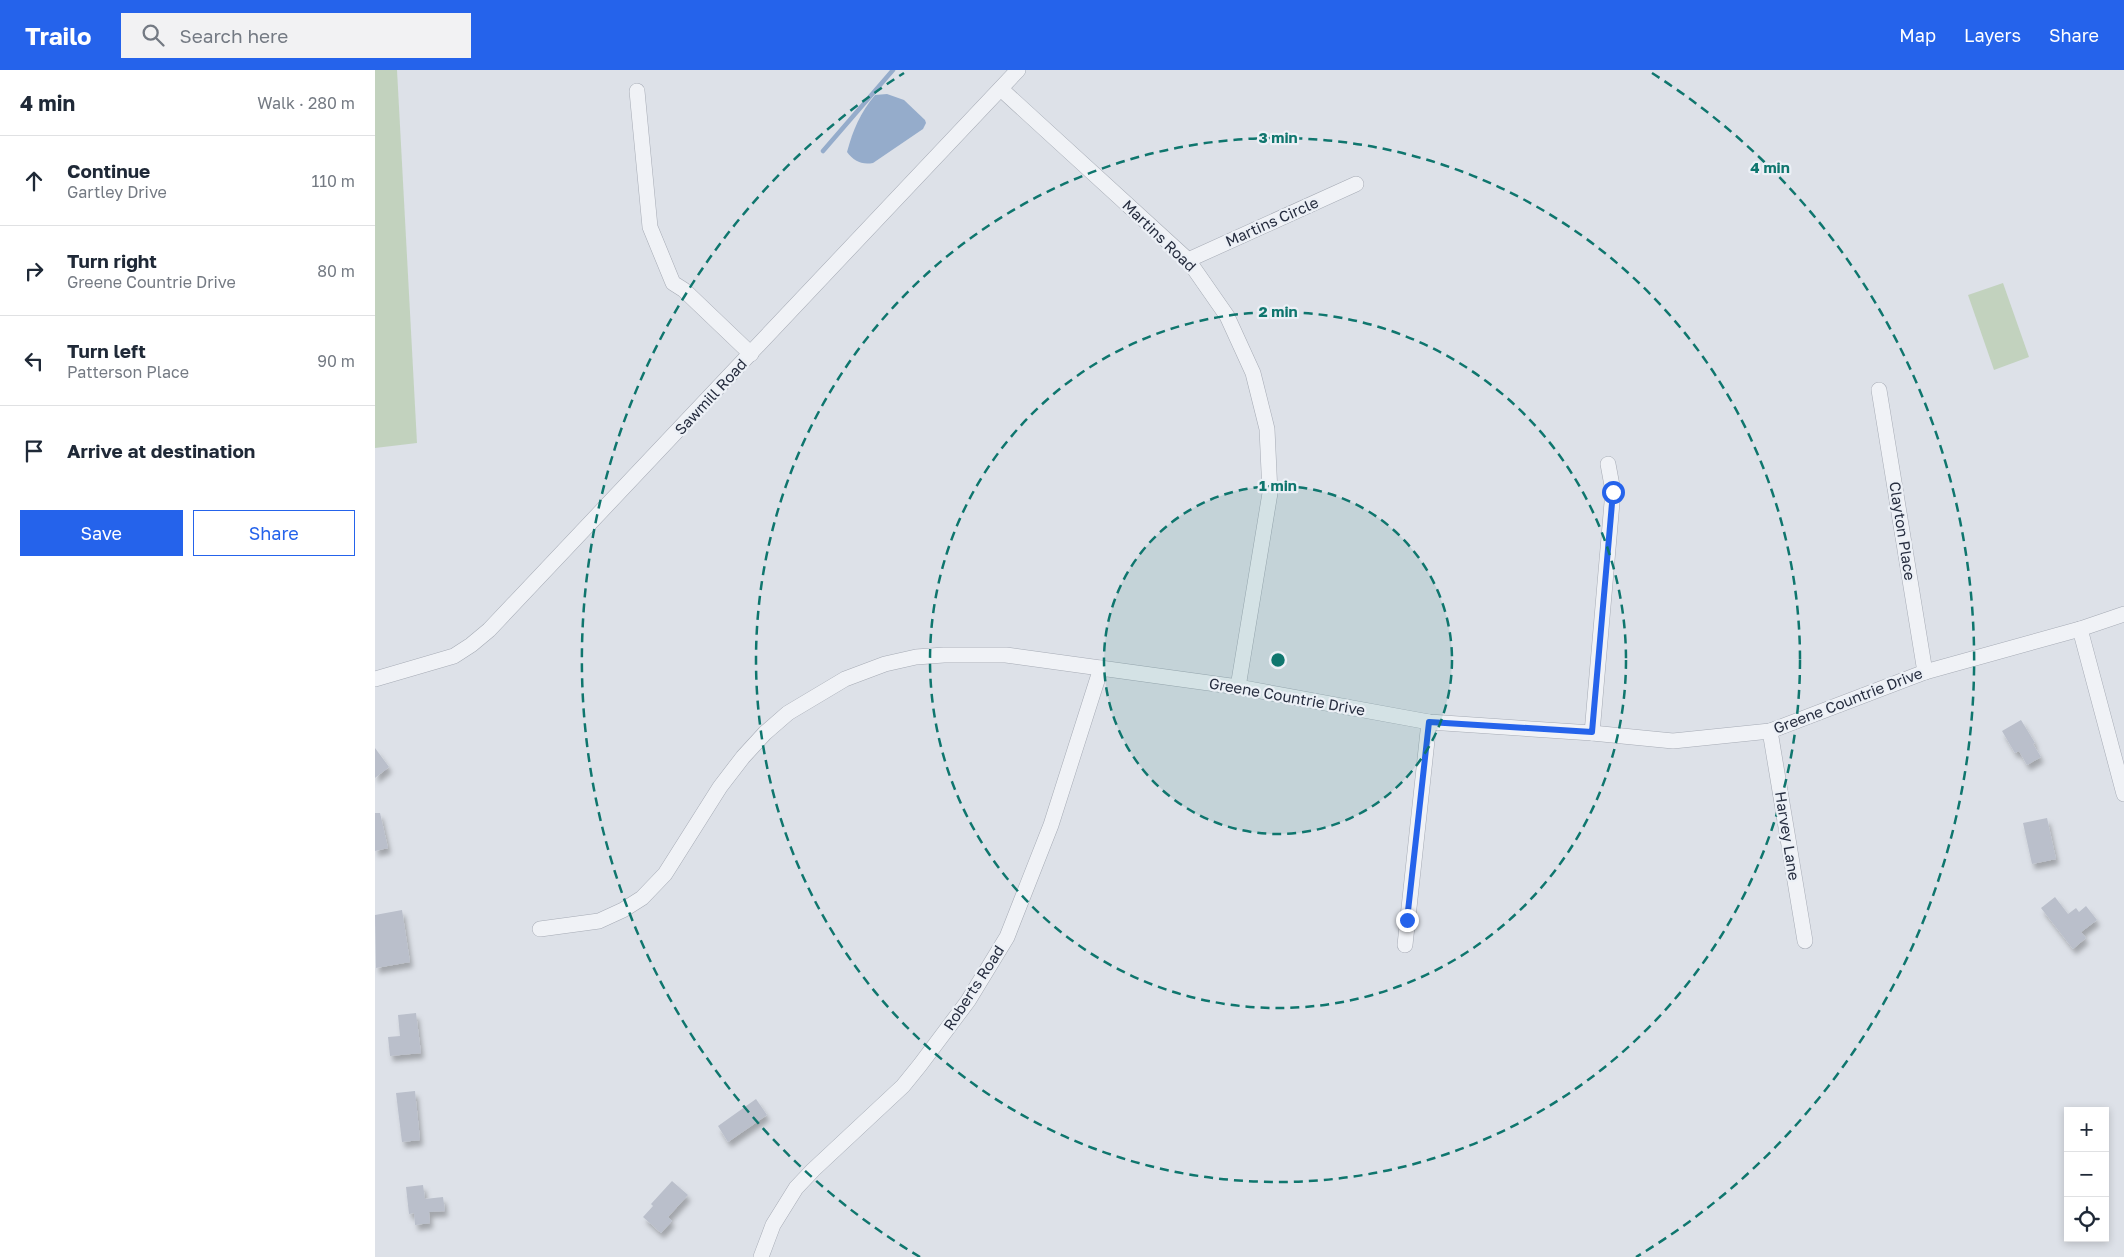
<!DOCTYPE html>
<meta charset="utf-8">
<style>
body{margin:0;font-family:"Golos Text",sans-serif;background:#f2f2f3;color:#1f2937}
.controls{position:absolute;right:15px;bottom:15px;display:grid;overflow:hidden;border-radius:0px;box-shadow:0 2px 8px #0003}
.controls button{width:45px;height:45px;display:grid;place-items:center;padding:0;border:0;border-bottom:1px solid #e0e1e3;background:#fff;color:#1f2937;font:25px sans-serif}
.stop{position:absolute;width:15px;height:15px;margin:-11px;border:4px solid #2563eb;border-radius:50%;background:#fff}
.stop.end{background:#2563eb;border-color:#fff;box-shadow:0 1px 5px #0008}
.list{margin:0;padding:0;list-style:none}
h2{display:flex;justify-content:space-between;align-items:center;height:65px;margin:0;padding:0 20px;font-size:21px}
h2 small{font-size:16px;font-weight:400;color:#747a83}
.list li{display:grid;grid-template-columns:32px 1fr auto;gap:15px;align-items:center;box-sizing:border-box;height:90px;padding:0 20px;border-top:1px solid #e0e1e3}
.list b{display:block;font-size:19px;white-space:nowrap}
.list p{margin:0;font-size:16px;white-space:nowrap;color:#747a83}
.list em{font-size:16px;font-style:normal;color:#747a83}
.actions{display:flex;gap:10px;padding:15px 20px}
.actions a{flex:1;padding:11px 0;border:1px solid #2563eb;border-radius:0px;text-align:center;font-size:18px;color:#2563eb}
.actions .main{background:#2563eb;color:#fff}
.icon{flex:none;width:28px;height:28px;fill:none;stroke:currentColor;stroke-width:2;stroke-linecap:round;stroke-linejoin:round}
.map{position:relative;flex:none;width:1749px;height:1187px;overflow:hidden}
header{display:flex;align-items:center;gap:30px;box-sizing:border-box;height:70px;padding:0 25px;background:#2563eb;color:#fff}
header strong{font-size:24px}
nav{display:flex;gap:28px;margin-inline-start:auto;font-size:18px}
.search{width:350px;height:45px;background:#f2f2f3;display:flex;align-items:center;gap:12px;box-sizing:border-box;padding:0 18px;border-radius:0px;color:#747a83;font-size:19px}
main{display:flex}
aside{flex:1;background:#fff}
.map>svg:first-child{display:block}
</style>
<header>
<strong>Trailo</strong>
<div class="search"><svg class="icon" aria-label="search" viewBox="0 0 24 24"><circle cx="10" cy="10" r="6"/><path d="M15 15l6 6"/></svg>Search here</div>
<nav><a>Map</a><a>Layers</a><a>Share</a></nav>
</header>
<main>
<aside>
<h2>4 min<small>Walk · 280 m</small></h2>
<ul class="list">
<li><svg class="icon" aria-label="ahead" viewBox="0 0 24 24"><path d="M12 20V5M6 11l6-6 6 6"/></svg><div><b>Continue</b><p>Gartley Drive</p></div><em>110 m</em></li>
<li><svg class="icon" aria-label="right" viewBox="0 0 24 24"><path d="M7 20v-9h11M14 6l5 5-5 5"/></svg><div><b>Turn right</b><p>Greene Countrie Drive</p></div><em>80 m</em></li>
<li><svg class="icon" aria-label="left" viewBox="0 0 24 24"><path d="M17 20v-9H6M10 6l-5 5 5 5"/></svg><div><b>Turn left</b><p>Patterson Place</p></div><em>90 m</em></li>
<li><svg class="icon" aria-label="arrive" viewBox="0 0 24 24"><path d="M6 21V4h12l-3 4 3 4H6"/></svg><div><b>Arrive at destination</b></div></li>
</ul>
<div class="actions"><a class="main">Save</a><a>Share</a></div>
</aside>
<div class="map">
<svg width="1749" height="1187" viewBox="0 0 1749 1187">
<defs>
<filter id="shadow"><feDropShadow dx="3" dy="5.5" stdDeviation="2.5" flood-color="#0004"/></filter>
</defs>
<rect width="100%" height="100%" fill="#dde1e8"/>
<g fill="#c2d2be">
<polygon points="0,0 22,0 42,373 0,378"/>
<polygon points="1628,213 1654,287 1619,300 1593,225"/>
</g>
<path fill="#95accb" d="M 512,24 L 529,30 L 550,50 L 551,53 L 548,59 L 498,93 C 486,95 479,91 472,82 C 478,60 485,43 500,25 Z"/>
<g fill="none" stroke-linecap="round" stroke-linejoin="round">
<polyline stroke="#95accb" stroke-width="4.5" points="448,81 518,0"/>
</g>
<g fill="#babfcb" filter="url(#shadow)">
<polygon points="1646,650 1660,673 1658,674 1666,687 1652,695 1644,681 1640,683 1627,661"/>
<polygon points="0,678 14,697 0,708"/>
<polygon points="0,743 5,743 13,778 0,781"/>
<polygon points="1672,748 1681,789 1657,794 1648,753"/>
<polygon points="1680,827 1693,844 1701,838 1704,842 1711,836 1722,850 1706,862 1711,868 1698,879 1666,838"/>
<polygon points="27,840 35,892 1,898 0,845"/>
<polygon points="41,943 46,983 15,986 13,967 25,966 23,945"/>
<polygon points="40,1021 45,1070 27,1072 21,1023"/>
<polygon points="381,1029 392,1045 353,1072 343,1056"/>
<polygon points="297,1111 313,1125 293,1147 297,1151 286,1163 268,1147 278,1136 276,1134"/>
<polygon points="48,1115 50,1129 68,1127 70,1141 54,1142 55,1153 40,1155 39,1143 34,1144 31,1117"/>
</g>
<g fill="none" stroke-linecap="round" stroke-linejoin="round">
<defs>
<g id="minor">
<polyline points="626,19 813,190 852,246 878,303 892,359 895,423 863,617"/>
<polyline points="262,21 275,157 298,213 309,220 376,284"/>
<polyline points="813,190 981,114"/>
<polyline points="1504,320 1550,602"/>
<polyline points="1705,559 1749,724"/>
<polyline points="0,609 79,586 96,575 114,560 643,0"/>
<polyline points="1395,661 1430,871"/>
<polyline points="1217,663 1238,421 1233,394"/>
<polyline points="165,859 224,851 248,840 267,828 290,804 345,717 368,687 390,663 413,643 470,609 510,594 541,587 569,585 631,585 863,617 1054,652 1217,663 1298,671 1395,661 1550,602 1705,559 1749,544"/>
<polyline points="1030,875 1054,652"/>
<polyline points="386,1187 398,1155 421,1118 438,1100 528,1016 545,995 593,931 632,867 676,755 726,598"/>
</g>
</defs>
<use href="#minor" stroke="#a6abb5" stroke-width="16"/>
<use href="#minor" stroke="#f0f2f6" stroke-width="15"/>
</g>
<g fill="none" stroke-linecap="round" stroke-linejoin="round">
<polyline stroke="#2563eb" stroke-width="6" points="1032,850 1054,652 1217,662 1238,422"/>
</g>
<circle cx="903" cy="590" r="174" fill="#0f766e" fill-opacity=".12"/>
<g fill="none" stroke="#0f766e" stroke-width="2.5" stroke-dasharray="9 6">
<circle cx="903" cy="590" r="174"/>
<circle cx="903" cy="590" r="348"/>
<circle cx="903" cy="590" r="522"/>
<path d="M545 1187A696 696 0 0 1 529 3M1277 3A696 696 0 0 1 1261 1187"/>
</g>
<g text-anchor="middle" stroke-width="4.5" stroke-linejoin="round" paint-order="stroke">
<g font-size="15" fill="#262d3f" stroke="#ecf0f6">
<text transform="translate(897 152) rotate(-24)" y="5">Martins Circle</text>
<text transform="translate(784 166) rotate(44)" y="5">Martins Road</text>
<text transform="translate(336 327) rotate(-47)" y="5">Sawmill Road</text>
<text transform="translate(1527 461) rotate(81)" y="5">Clayton Place</text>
<text transform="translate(912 627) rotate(10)" y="5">Greene Countrie Drive</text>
<text transform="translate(1473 631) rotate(-21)" y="5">Greene Countrie Drive</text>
<text transform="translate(1412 766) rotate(81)" y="5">Harvey Lane</text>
<text transform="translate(599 918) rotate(-57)" y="5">Roberts Road</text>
</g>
</g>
<circle cx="903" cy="590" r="8" fill="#0f766e" stroke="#ecf0f6" stroke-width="2.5"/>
<g font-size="15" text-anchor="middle" font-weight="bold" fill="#0f766e" stroke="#ecf0f6" stroke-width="4.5" stroke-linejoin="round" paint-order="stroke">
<text x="903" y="73">3 min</text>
<text x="1395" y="103">4 min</text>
<text x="903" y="247">2 min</text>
<text x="903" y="421">1 min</text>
</g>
</svg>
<div class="controls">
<button>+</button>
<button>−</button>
<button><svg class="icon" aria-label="locate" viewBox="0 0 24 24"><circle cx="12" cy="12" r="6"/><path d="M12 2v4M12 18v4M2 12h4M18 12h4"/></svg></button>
</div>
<div class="stop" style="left:1238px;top:422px"></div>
<div class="stop end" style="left:1032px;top:850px"></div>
</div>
</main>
